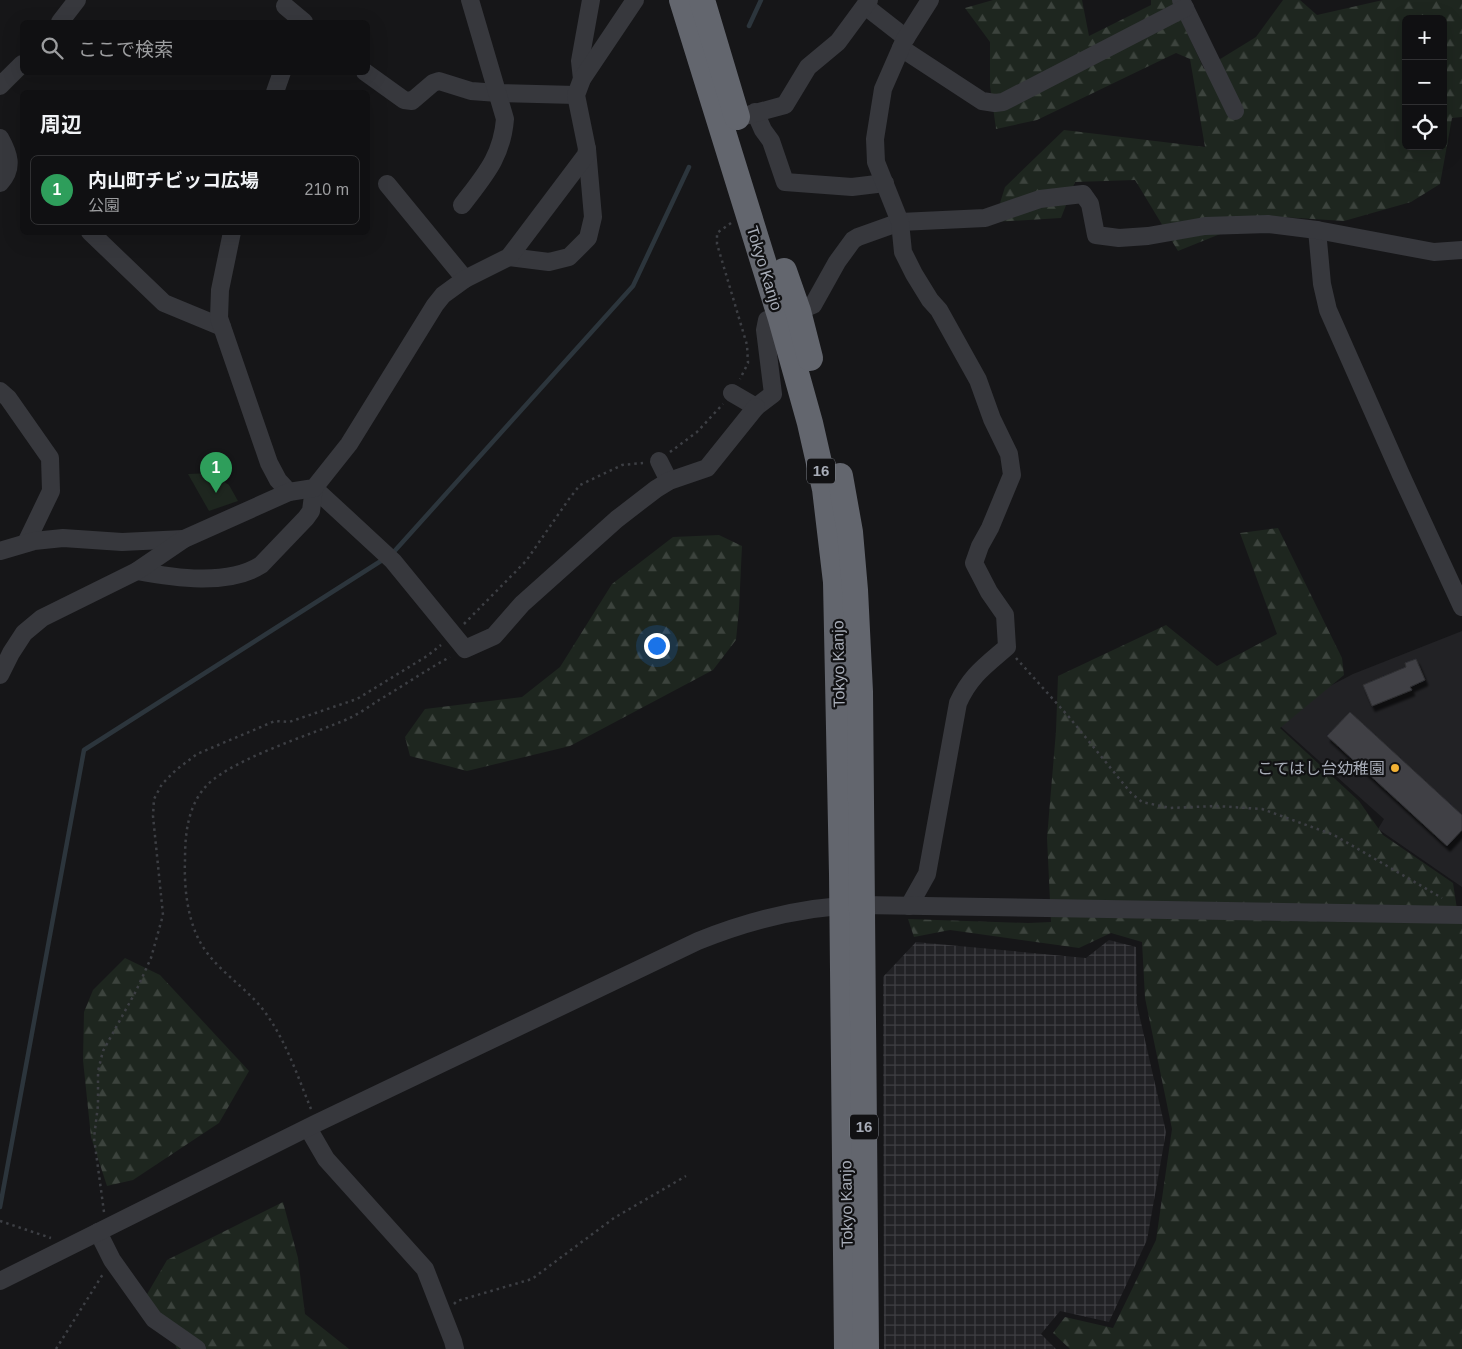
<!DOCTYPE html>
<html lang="ja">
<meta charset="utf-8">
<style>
body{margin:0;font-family:Arial,"Noto Sans JP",sans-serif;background:#19191b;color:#f1f3f6}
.controls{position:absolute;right:15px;top:15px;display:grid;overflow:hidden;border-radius:8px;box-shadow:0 5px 20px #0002}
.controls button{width:45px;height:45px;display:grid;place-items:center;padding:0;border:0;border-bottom:1px solid #303032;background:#101012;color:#f1f3f6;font:25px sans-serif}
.you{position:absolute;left:656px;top:645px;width:18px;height:18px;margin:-12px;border:4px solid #fff;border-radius:50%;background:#1a73e8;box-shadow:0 0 0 8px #1a73e833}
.badge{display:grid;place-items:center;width:32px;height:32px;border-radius:50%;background:#db2777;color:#fff;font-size:16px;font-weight:700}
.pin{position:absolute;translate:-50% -41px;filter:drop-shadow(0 1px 2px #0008)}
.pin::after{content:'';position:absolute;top:26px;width:18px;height:15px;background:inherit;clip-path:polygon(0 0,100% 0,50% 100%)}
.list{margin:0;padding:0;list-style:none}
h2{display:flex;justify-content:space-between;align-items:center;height:65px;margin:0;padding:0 20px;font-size:21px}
h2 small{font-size:16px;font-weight:400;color:#9c9d9f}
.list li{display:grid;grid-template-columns:32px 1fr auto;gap:15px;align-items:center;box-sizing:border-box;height:70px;margin:0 10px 10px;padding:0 10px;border:1px solid #303032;border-radius:8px}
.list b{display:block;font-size:19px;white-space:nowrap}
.list p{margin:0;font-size:16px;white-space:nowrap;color:#9c9d9f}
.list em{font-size:16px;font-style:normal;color:#9c9d9f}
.icon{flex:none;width:28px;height:28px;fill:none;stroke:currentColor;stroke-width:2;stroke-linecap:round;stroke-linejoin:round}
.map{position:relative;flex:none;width:1462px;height:1349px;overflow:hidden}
.search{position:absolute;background:#101012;box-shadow:0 5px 20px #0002;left:20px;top:20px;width:350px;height:55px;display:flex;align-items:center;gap:12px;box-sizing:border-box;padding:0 18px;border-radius:8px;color:#9c9d9f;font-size:19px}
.panel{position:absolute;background:#101012;box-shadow:0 5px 20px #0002;left:20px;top:90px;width:350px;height:145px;border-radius:8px}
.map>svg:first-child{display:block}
</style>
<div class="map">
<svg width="1462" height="1349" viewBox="0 0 1462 1349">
<defs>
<pattern id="industrial-grid" width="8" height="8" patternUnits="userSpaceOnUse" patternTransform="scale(1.25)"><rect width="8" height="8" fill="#222225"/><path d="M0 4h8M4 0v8" fill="none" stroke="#3f3f43"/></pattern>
<pattern id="forest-firs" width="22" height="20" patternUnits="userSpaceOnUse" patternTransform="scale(1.25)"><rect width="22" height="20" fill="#1e261f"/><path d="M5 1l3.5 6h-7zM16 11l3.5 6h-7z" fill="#3c433d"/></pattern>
<filter id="shadow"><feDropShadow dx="3" dy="5.5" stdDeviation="1" flood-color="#0009"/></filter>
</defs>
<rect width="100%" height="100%" fill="#161618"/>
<polygon fill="#222225" points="1462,631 1462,887 1378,829 1384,819 1270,717 1353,674"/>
<polygon fill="url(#industrial-grid)" points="1109,940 1136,947 1137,1005 1166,1132 1147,1240 1109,1322 1060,1311 1041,1334 1056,1349 884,1349 883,977 916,942 1086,958"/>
<g fill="url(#forest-firs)" fill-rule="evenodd">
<path d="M 993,0 L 1082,0 L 1089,36 L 1151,5 L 1151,0 L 1172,0 L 1204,69 L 1256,37 L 1283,0 L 1300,0 L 1317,15 L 1383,0 L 1462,0 L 1462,117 L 1452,118 L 1440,184 L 1411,202 L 1344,221 L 1265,216 L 1178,251 L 1135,180 L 1075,182 L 1061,218 L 994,222 L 1005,187 L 1064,130 L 1205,147 L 1190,59 L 1176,53 L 1037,120 L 996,129 L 990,86 L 990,42 L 965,8 ZM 1406,19 L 1443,19 L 1443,146 L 1406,146 Z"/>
<polygon points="1278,528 1342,658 1344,675 1280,728 1359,801 1383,835 1453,883 1459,922 1462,922 1462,1349 1070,1349 1053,1333 1065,1317 1113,1328 1156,1240 1172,1129 1145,998 1142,942 1111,933 1079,948 950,930 914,937 908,919 1028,923 1051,922 1047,838 1056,731 1058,676 1166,625 1217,666 1277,634 1240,533"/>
<polygon points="719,535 742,546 739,609 736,640 713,670 570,746 467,771 410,756 405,737 425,709 522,697 560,667 612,584 673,537"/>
<polygon points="125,958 160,975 249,1071 219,1123 133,1180 107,1186 91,1137 83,1060 84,1012 93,990"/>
<polygon points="283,1202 298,1258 305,1314 349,1349 177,1349 170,1333 146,1296 167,1260"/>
</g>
<polygon fill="#1e261f" points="210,473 229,485 238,501 209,511 188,474"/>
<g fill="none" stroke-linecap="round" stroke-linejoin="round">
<g stroke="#2c353c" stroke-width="4.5">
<polyline points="749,26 761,0"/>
<polyline points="391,555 633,286 689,167"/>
<polyline points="0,1207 84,750 384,559"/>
</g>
</g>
<g fill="#404145" stroke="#303034" filter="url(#shadow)">
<polygon points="1416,659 1425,680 1410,687 1412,690 1372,706 1363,685 1406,667 1405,663"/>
<polygon points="1350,712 1462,815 1462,830 1447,846 1327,736"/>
</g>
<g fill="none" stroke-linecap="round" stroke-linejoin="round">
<g stroke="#3d3f44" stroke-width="2.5" stroke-dasharray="2.5 4" stroke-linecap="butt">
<polyline points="731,223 717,233 717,244 747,345 748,363 740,379"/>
<polyline points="670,452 697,432 723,404"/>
<polyline points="464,624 526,561 569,499 580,485 622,465 643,463"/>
<polyline points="1016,658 1069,717 1131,793 1142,802 1170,808 1216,806 1262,809 1334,835 1442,898"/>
<path d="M 311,1109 C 297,1075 285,1037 261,1007 C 241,983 212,967 198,938 C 187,915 184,886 185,860 C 185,837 187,811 202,791 C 223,761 314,734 350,718 C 360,713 370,706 379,700 C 403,686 426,670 450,657"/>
<polyline points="104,1212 94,1138 98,1105 98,1071 103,1051 136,991 151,958 163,915 153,816 154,799 162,784 176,770 197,754 275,721 289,722 357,699 427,656 441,645"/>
<polyline points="0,1221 51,1238"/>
<polyline points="454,1304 457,1301 532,1279 614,1218 686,1176"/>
<polyline points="56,1349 103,1274"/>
</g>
<g stroke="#37383d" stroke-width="18">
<polyline points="1181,0 1235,111"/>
<polyline points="285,6 304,22"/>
<polyline points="865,6 906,38"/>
<polyline points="60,22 77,0"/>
<polyline points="901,48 982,101 995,103 1003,102 1185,8"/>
<polyline points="365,72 404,100 412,101 433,83 439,81 471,91 498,93 576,95"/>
<polyline points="582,79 580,61 591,0"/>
<polyline points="0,86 22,64"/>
<polyline points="275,92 282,72"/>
<polyline points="755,112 763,130 771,141 785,182 852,187 885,183"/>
<polyline points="737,118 785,105 808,67 838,42 869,0"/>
<path d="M 0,138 C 9,154 14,168 0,183"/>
<polyline points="387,184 465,279"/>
<path d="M 462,205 C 484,176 502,157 505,119 L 470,0"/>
<polyline points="1317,230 1322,284 1328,310 1401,475 1462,607"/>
<polyline points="90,232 164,303 222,327"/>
<polyline points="232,232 220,290 219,318 269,463 278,480 289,492"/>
<polyline points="509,257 549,262 569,257 588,238 593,217 587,149"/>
<polyline points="0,391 8,398 50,458 51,491 26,543"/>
<polyline points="732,393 756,407 773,394 765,330 767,320 798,311 813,305 837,262 853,240 858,237 900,222 985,218 1040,199 1083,194 1090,204 1096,235 1119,238 1148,236 1205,226 1268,224 1317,230 1434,252 1462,250"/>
<polyline points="659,461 669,481"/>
<polyline points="314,488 393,561 465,649 494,636 522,604 617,519 656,489 669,481 707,468 756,407"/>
<polyline points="0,551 34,541 63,538 122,542 184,539"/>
<path d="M 137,571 C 174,578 228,586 261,565 L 306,518 L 311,511 L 314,488"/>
<polyline points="0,675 11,653 24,633 42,618 137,571 184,539 289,492 314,488 349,444 435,305 443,295 465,279 509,257 586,155 587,149 576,95 582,79 635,0"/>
<path d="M 909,906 L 927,874 L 958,703 C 970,676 985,666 1007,647 L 1005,615 L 989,592 L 974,563 L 980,546 L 990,528 L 1012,475 L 1009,454 L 992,419 L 978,380 L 939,310 L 930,300 L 914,274 L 903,252 L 900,222 L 876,162 L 875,139 L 883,89 L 904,41 L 930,0"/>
<polyline points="308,1128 326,1159 425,1269 453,1341 455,1349"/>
<polyline points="98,1232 112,1260 154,1319 197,1349"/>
<path d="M 0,1281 L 317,1123 L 698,941 C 750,920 806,906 862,905 L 1462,915"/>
</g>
<g stroke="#63666e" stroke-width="26">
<polyline points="682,0 781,319 810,423 825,489 836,582 842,874 847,1349"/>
<polyline points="702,0 737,117"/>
<polyline points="784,271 798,311 810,358"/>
<polyline points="840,476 850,532 855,590 860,692 866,1349"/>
</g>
</g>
<circle fill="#f2b134" stroke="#111113" stroke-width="2" cx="1395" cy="768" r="5"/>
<g text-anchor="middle" stroke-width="4.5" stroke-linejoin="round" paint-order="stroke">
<g fill="#111113" stroke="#7b7e86" stroke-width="1">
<rect x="807" y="458.5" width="28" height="25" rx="4"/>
<rect x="850" y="1114.5" width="28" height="25" rx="4"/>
</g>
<g font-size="15" font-weight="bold" fill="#a8adb8">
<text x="821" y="476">16</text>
<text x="864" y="1132">16</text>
</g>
<g font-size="16" fill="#a8adb8" stroke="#111113">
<text transform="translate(765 268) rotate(73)" y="6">Tokyo Kanjo</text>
<text transform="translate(838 664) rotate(-91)" y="6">Tokyo Kanjo</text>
<text transform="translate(846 1204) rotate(-91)" y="6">Tokyo Kanjo</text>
</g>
<g font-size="16" fill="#a8adb8" stroke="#111113" text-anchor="end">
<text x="1385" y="774">こてはし台幼稚園</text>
</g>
</g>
</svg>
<div class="controls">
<button>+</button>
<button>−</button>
<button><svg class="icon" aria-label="locate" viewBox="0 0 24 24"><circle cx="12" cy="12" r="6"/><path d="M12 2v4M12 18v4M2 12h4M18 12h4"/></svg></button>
</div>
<div class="you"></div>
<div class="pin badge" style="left:216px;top:493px;background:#2e9e5b">1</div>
<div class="search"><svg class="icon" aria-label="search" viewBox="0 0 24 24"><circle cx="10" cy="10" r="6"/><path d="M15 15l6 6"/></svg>ここで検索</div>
<section class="panel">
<h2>周辺<small></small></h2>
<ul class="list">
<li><span class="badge" style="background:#2e9e5b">1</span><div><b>内山町チビッコ広場</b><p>公園</p></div><em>210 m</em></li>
</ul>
</section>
</div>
